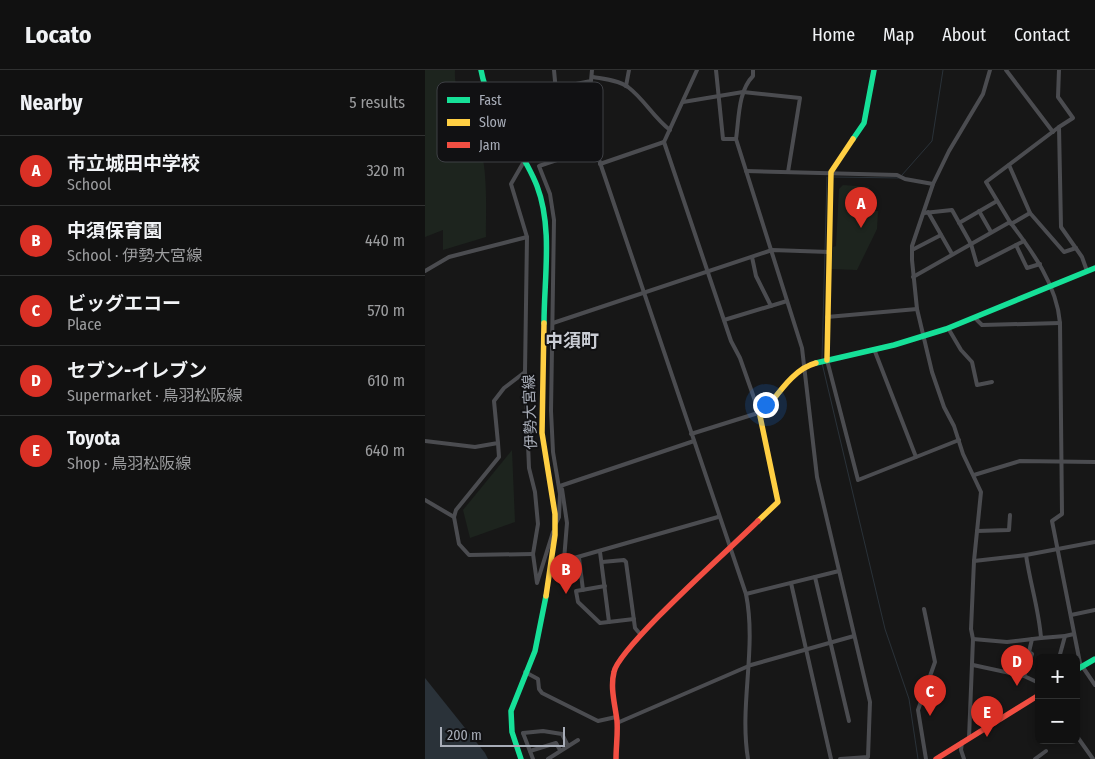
<!DOCTYPE html>
<meta charset="utf-8">
<style>
body{margin:0;font-family:"Fira Sans Condensed","Noto Sans JP",sans-serif;background:#1a1a1a;color:#f1f3f6}
.controls{position:absolute;right:15px;bottom:15px;display:grid;overflow:hidden;border-radius:8px;box-shadow:0 2px 8px #0003}
.controls button{width:45px;height:45px;display:grid;place-items:center;padding:0;border:0;border-bottom:1px solid #303131;background:#111;color:#f1f3f6;font:25px sans-serif}
.scale{position:absolute;left:15px;bottom:12px;width:125px;box-sizing:border-box;padding-left:5px;border:2px solid #a8adb8;border-top:0;font-size:14px;line-height:18px;white-space:nowrap;color:#a8adb8;-webkit-text-stroke:4px #111113;paint-order:stroke}
.you{position:absolute;left:340px;top:334px;width:18px;height:18px;margin:-12px;border:4px solid #fff;border-radius:50%;background:#1a73e8;box-shadow:0 0 0 8px #1a73e833}
.badge{display:grid;place-items:center;width:32px;height:32px;border-radius:50%;background:#d93025;color:#fff;font-size:16px;font-weight:700}
.pin{position:absolute;translate:-50% -41px;filter:drop-shadow(0 1px 2px #0008)}
.pin::after{content:'';position:absolute;top:26px;width:18px;height:15px;background:inherit;clip-path:polygon(0 0,100% 0,50% 100%)}
.list{margin:0;padding:0;list-style:none}
h2{display:flex;justify-content:space-between;align-items:center;height:65px;margin:0;padding:0 20px;font-size:21px}
h2 small{font-size:16px;font-weight:400;color:#9c9d9f}
.list li{display:grid;grid-template-columns:32px 1fr auto;gap:15px;align-items:center;box-sizing:border-box;height:70px;padding:0 20px;border-top:1px solid #303131}
.list b{display:block;font-size:19px;white-space:nowrap}
.list p{margin:0;font-size:16px;white-space:nowrap;color:#9c9d9f}
.list em{font-size:16px;font-style:normal;color:#9c9d9f}
.map{position:relative;flex:none;width:670px;height:689px;overflow:hidden}
header{display:flex;align-items:center;gap:30px;box-sizing:border-box;height:70px;padding:0 25px;background:#111;border-bottom:1px solid #303131}
header strong{font-size:24px}
nav{display:flex;gap:28px;margin-inline-start:auto;font-size:18px}
main{display:flex}
aside{flex:1;background:#111}
.map>svg:first-child{display:block}
</style>
<header>
<strong>Locato</strong>
<nav><a>Home</a><a>Map</a><a>About</a><a>Contact</a></nav>
</header>
<main>
<aside>
<h2>Nearby<small>5 results</small></h2>
<ul class="list">
<li><span class="badge">A</span><div><b>市立城田中学校</b><p>School</p></div><em>320 m</em></li>
<li><span class="badge">B</span><div><b>中須保育園</b><p>School · 伊勢大宮線</p></div><em>440 m</em></li>
<li><span class="badge">C</span><div><b>ビッグエコー</b><p>Place</p></div><em>570 m</em></li>
<li><span class="badge">D</span><div><b>セブン-イレブン</b><p>Supermarket · 鳥羽松阪線</p></div><em>610 m</em></li>
<li><span class="badge">E</span><div><b>Toyota</b><p>Shop · 鳥羽松阪線</p></div><em>640 m</em></li>
</ul>
</aside>
<div class="map">
<svg width="670" height="689" viewBox="0 0 670 689">
<rect width="100%" height="100%" fill="#171717"/>
<g fill="#1d241e">
<path d="M 0,0 L 30,0 C 28,26 47,48 54,72 C 63,100 61,138 61,167 L 18,180 L 18,160 L 0,167 Z"/>
<polygon points="418,115 444,117 443,140 453,141 452,159 432,200 406,199 408,177 411,176 414,119"/>
<polygon points="87,380 90,452 45,468 38,440"/>
</g>
<polygon fill="#2a3239" points="0,608 60,683 63,689 0,689"/>
<g fill="none" stroke-linecap="round" stroke-linejoin="round">
<g stroke="#2a3239" stroke-width="1">
<polyline points="477,105 507,71 518,0"/>
<polyline points="409,107 475,108"/>
<polyline points="397,289 402,107"/>
<polyline points="397,293 460,559 484,629 493,689"/>
</g>
<g stroke="#4b4c50" stroke-width="4">
<polyline points="129,0 131,22"/>
<polyline points="291,0 298,69 311,69 377,278 392,407 445,632 443,687 415,689"/>
<polyline points="581,0 628,62"/>
<polyline points="634,0 633,27 648,48 634,57 636,157 657,187 662,201"/>
<path d="M 168,7 C 179,9 193,10 203,17 C 219,29 229,48 245,60"/>
<polyline points="201,16 204,0"/>
<path d="M 134,20 L 140,43 L 144,49 L 165,63 L 321,524 C 332,579 314,634 323,689"/>
<polyline points="258,32 318,22 375,28 363,102"/>
<polyline points="72,43 93,58"/>
<polyline points="93,58 94,69 101,88 86,114 102,167 100,302 104,398 110,422 113,454 108,484 112,513 128,462"/>
<polyline points="93,58 136,17 166,11 167,0"/>
<path d="M 311,69 C 314,49 313,21 328,6 L 328,0"/>
<polyline points="239,72 306,271 315,288 335,345"/>
<polyline points="175,94 239,72 272,0"/>
<polyline points="584,95 605,143"/>
<polyline points="321,101 472,105 480,109 508,114"/>
<polyline points="554,141 566,162"/>
<polyline points="503,142 527,184"/>
<polyline points="499,143 527,140 546,174 552,195 599,171"/>
<polyline points="585,152 561,112 634,57"/>
<polyline points="534,153 572,131"/>
<polyline points="586,154 605,143 639,182 651,178"/>
<polyline points="591,175 602,198 615,194"/>
<polyline points="487,180 516,165"/>
<polyline points="327,187 331,206 346,236"/>
<polyline points="0,201 24,187 102,167"/>
<path d="M 488,207 L 585,152 C 607,181 632,215 635,253 L 637,444 L 627,451 L 655,593 L 670,615"/>
<polyline points="402,247 492,239"/>
<polyline points="550,248 557,255 635,253"/>
<polyline points="299,250 362,231"/>
<polyline points="128,253 347,180 404,182"/>
<polyline points="523,258 536,280 547,292 552,315 567,312"/>
<polyline points="449,279 491,387"/>
<polyline points="402,290 433,410 534,370"/>
<polyline points="266,364 333,343"/>
<polyline points="0,371 50,377 73,373 69,331 79,318 100,302"/>
<polyline points="549,405 595,391 670,392"/>
<polyline points="135,416 269,371"/>
<polyline points="137,419 142,453 139,490 142,490 293,447"/>
<polyline points="0,430 29,447 34,474 44,485 108,484"/>
<polyline points="29,447 31,440 74,387 73,373"/>
<polyline points="131,453 134,447 135,424 128,382 126,341 129,150 125,124 114,96 170,77"/>
<polyline points="552,461 584,460 585,445"/>
<polyline points="175,482 184,552"/>
<path d="M 601,485 C 605,513 614,540 616,568 L 640,566"/>
<polyline points="154,488 158,520"/>
<polyline points="549,491 601,485 670,472"/>
<polyline points="177,492 199,490 201,492 210,558 216,565"/>
<polyline points="390,507 424,651"/>
<polyline points="366,513 406,689"/>
<polyline points="180,516 151,521 153,532 175,553 209,549"/>
<polyline points="321,524 414,501"/>
<polyline points="499,539 510,592 493,640 501,689"/>
<polyline points="646,545 670,540"/>
<polyline points="548,569 582,572 616,568"/>
<polyline points="634,588 640,566 649,564"/>
<polyline points="548,595 599,606 607,584 604,582 607,569"/>
<polyline points="100,602 113,609 114,619 117,623 173,651 191,647"/>
<polyline points="599,606 614,613"/>
<polyline points="192,653 326,595 429,566"/>
<polyline points="98,663 118,661 137,664 143,676"/>
<polyline points="98,663 108,689"/>
<polyline points="651,665 668,689"/>
<polyline points="544,668 548,569 546,559 549,491 556,422 538,384 529,356 519,337 507,302 492,239 487,190 487,176 508,114 524,81 558,24 565,0"/>
<polyline points="537,672 536,680 539,689"/>
<polyline points="105,681 131,673 135,680"/>
<polyline points="123,689 153,670"/>
<polyline points="610,689 621,681"/>
</g>
<g stroke="#16e098" stroke-width="5.5">
<path d="M 56,0 C 64,44 96,75 112,116 C 128,158 119,209 119,253"/>
<polyline points="428,69 439,53 449,0"/>
<polyline points="391,293 469,275 521,259 670,198"/>
<polyline points="651,600 670,589"/>
<polyline points="96,689 87,662 86,641 110,581 121,526"/>
</g>
<g stroke="#ffcf43" stroke-width="5.5">
<polyline points="119,253 117,363 130,444 130,465 121,526"/>
<polyline points="402,290 406,102 428,69"/>
<path d="M 333,451 L 353,432 L 335,346 C 351,328 367,299 391,293"/>
</g>
<g stroke="#f24e42" stroke-width="5.5">
<path d="M 191,689 C 191,677 193,663 192,651 C 190,634 185,618 189,602 C 194,577 309,475 333,451"/>
<polyline points="511,689 614,625"/>
</g>
</g>
<g text-anchor="middle" stroke-width="4" stroke-linejoin="round" paint-order="stroke">
<g font-size="15" fill="#a8adb8" stroke="#111113">
<text transform="translate(105 342) rotate(-92)" y="5">伊勢大宮線</text>
</g>
<g font-size="18" font-weight="bold" fill="#c9ccd4" stroke="#111113">
<text x="147" y="277">中須町</text>
</g>
</g>
<rect x="12" y="12" width="166" height="80" rx="8" fill="#111113" stroke="#3e4045" stroke-width="1"/>
<rect x="22" y="27" width="23" height="6" fill="#16e098"/>
<rect x="22" y="49" width="23" height="7" fill="#ffcf43"/>
<rect x="22" y="72" width="23" height="6" fill="#f24e42"/>
<g font-size="14" fill="#a8adb8">
<text x="54" y="35">Fast</text>
<text x="54" y="57">Slow</text>
<text x="54" y="80">Jam</text>
</g>
</svg>
<div class="controls">
<button>+</button>
<button>−</button>
</div>
<div class="scale">200 m</div>
<div class="you"></div>
<div class="pin badge" style="left:436px;top:158px">A</div>
<div class="pin badge" style="left:141px;top:524px">B</div>
<div class="pin badge" style="left:505px;top:646px">C</div>
<div class="pin badge" style="left:592px;top:616px">D</div>
<div class="pin badge" style="left:562px;top:667px">E</div>
</div>
</main>
